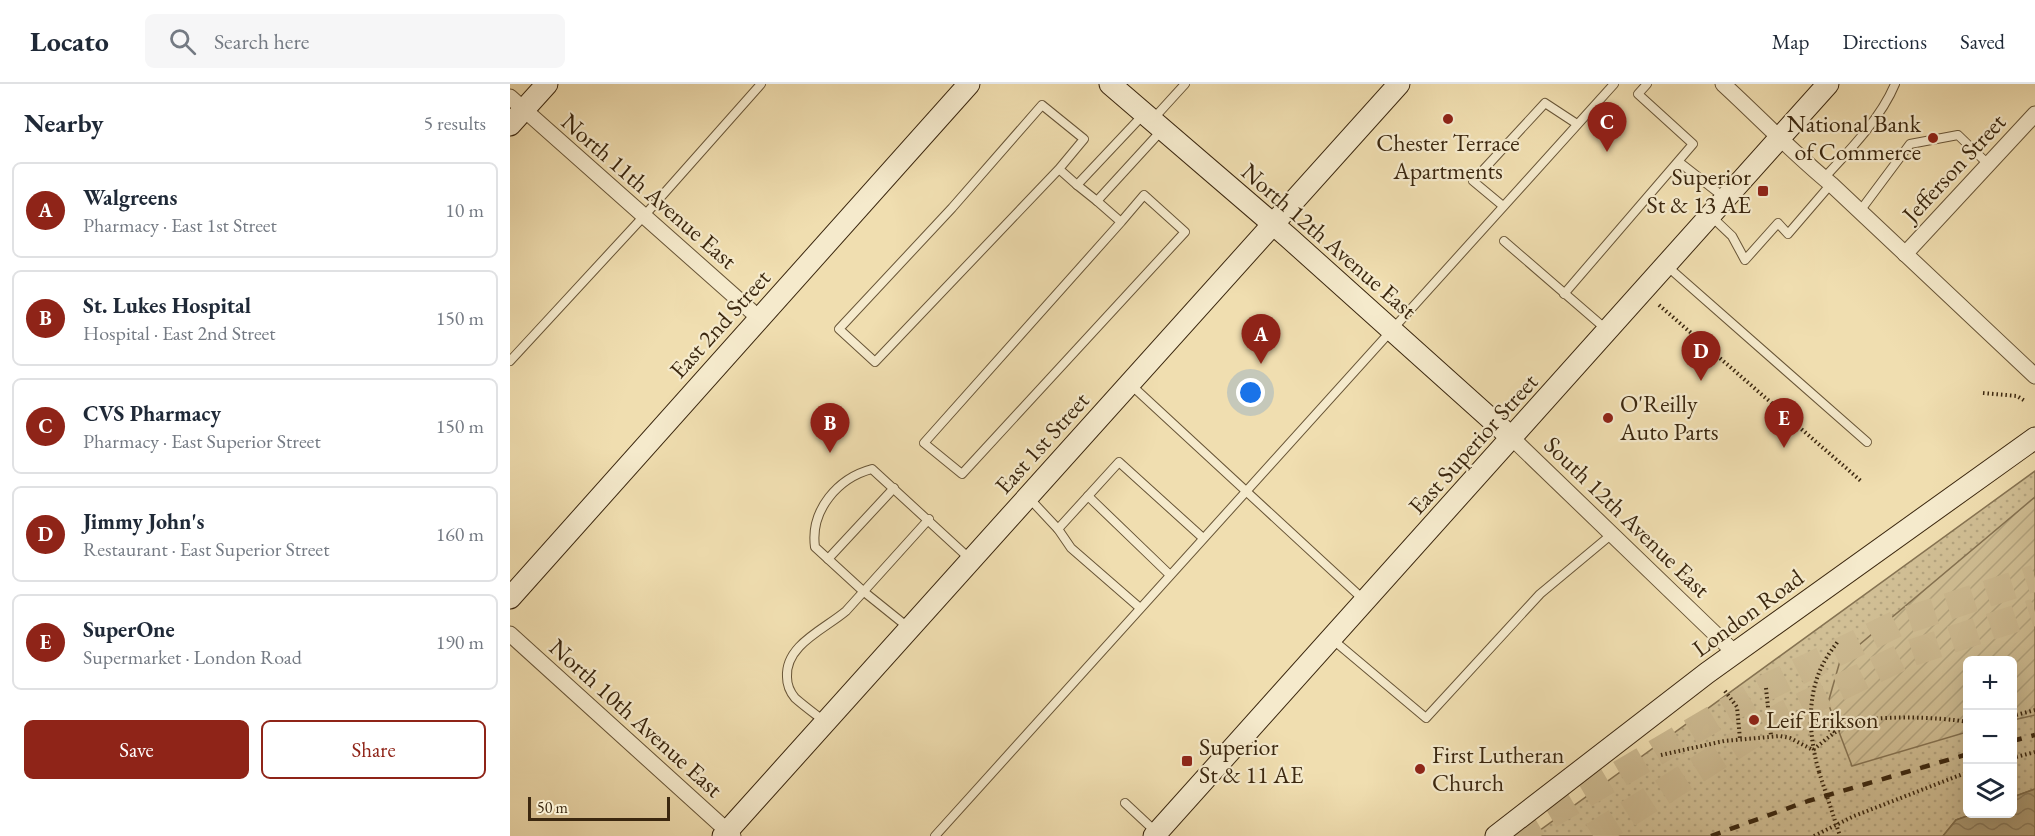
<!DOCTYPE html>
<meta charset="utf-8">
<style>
body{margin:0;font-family:"EB Garamond",serif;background:#f6f6f7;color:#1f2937}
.controls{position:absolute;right:18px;bottom:18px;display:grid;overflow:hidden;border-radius:9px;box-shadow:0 6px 24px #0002}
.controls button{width:54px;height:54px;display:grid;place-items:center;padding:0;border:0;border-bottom:2px solid #e0e1e3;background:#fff;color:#1f2937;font:30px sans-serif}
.scale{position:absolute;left:18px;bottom:15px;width:142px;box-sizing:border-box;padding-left:6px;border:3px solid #3b270f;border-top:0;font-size:16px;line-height:21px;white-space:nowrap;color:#3b270f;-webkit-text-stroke:4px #f5eacc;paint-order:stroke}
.you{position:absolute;left:741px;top:309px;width:21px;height:21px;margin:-15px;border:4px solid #fff;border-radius:50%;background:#1a73e8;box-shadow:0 0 0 9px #1a73e833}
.badge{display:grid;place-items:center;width:39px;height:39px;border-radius:50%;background:#8f2418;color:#fff;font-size:20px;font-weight:700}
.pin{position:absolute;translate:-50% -50px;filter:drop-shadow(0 2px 3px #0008)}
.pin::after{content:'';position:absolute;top:32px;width:21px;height:18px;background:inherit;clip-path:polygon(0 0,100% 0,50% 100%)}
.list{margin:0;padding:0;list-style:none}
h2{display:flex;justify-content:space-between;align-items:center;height:78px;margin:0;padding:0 24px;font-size:26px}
h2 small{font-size:20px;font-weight:400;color:#747a83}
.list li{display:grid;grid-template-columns:39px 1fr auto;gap:18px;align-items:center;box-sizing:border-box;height:96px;margin:0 12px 12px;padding:0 12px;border:2px solid #e0e1e3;border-radius:9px}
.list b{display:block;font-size:22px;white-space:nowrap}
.list p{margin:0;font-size:20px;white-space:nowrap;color:#747a83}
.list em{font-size:20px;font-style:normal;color:#747a83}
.actions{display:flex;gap:12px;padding:18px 24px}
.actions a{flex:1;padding:14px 0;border:2px solid #8f2418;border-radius:9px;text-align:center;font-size:21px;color:#8f2418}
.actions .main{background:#8f2418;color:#fff}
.icon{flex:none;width:33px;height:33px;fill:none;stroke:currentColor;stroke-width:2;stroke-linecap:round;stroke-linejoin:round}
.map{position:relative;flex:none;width:1525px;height:752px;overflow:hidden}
header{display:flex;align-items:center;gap:36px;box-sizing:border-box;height:84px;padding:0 30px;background:#fff;border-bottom:2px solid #e0e1e3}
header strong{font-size:28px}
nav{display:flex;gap:33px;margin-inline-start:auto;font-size:21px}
.search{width:420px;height:54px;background:#f6f6f7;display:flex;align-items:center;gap:15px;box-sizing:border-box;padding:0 21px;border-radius:9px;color:#747a83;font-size:22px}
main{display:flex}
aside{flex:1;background:#fff}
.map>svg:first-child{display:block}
</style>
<header>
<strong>Locato</strong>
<div class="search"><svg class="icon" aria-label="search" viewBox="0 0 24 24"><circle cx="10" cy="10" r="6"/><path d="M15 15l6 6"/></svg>Search here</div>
<nav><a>Map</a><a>Directions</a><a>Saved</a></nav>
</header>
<main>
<aside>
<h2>Nearby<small>5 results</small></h2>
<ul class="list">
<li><span class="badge">A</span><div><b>Walgreens</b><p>Pharmacy · East 1st Street</p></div><em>10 m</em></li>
<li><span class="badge">B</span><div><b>St. Lukes Hospital</b><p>Hospital · East 2nd Street</p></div><em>150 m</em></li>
<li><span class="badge">C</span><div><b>CVS Pharmacy</b><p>Pharmacy · East Superior Street</p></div><em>150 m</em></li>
<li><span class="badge">D</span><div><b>Jimmy John's</b><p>Restaurant · East Superior Street</p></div><em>160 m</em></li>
<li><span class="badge">E</span><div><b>SuperOne</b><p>Supermarket · London Road</p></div><em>190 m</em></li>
</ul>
<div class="actions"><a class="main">Save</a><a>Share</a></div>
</aside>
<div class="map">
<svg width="1525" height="752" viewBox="0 0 1525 752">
<defs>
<pattern id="grass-dots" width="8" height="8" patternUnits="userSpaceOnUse" patternTransform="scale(1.5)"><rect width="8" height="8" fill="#d1bf95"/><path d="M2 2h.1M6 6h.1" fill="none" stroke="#b4a47f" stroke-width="1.8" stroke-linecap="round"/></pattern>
<pattern id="garden-furrows" width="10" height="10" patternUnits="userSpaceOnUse" patternTransform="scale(1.5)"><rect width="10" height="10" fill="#d1bf95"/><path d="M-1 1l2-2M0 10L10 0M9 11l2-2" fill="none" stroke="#b4a47f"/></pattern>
<pattern id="water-waves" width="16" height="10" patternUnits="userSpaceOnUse" patternTransform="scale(1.5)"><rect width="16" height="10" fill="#b2a079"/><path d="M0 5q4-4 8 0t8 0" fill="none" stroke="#928262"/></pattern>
</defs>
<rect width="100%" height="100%" fill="#f0deb0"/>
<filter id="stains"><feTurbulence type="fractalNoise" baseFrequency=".00333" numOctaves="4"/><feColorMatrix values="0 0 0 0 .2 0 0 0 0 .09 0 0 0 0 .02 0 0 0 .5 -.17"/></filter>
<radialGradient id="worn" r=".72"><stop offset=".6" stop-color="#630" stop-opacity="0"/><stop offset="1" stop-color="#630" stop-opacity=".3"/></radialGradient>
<polygon fill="url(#grass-dots)" stroke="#867352" stroke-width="1.5" points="1525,387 1525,705 1503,713 1502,576 1458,576 1458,730 1463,730 1446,736 1433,752 1022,752"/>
<polygon fill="url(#garden-furrows)" stroke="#867352" stroke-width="1.5" points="1525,413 1525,631 1503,636 1502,576 1458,576 1457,648 1342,682 1318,619 1330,577"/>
<polygon fill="url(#water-waves)" stroke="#82704f" stroke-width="1.5" points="1525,705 1525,752 1433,752 1446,736 1463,730 1502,730 1503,713"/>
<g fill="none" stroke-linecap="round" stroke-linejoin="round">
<g stroke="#ccb990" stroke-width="27" stroke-dasharray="27 14" stroke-linecap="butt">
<polyline points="1004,752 1259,602 1388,539 1525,494"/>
<polyline points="1083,752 1275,630 1398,570 1525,528"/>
</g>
<defs>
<g id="lane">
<polyline points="633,31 567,101 587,117 652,46"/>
<polyline points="644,34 675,0"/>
<polyline points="1169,78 1215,114"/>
<polyline points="549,85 574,55 532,21 442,124 329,245 365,278 549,85 567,101"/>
<path d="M 1314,94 C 1339,67 1371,34 1385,0"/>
<polyline points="587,117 611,138 414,359 452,390 675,148 634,111 611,138"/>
<polyline points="993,122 963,97 1035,19 1067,40"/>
<polyline points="1350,127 1400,60 1448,51 1478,80"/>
<polyline points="1202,133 1222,152 1235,176 1268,139 1278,150 1321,100"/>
<polyline points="994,157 1097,246"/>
<polyline points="1158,183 1357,358"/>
<polyline points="1054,210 1183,60 1128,10 1137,0"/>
<polyline points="0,277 134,132 251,0"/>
<polyline points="620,300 854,516"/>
<polyline points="578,412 660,491"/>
<polyline points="519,414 548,445 561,464 630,524"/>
<polyline points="548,445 609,378 693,454"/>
<polyline points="318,475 384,404"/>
<path d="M 399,544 L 353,507 L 305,463 C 300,426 328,394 362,385 L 460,475"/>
<polyline points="822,555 916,634 1030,510 1102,450"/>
<path d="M 314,637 C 305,630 294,622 285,614 C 280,608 277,600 277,593 C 275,561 315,545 336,527 L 419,435"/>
<polyline points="615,719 645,747"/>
<polyline points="425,752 1104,0"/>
</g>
<g id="street">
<path d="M 1213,0 C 1249,33 1283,69 1321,100 L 1525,292"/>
<polyline points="0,13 249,234"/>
<polyline points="1395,170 1525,30"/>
<polyline points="1002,354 1225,569"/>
<polyline points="0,550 223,752"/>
</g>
<g id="secondary">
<polyline points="600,0 778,153 1002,354"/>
<polyline points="0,41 37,0"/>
<polyline points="0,514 459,0"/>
<polyline points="213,752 889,0"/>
<polyline points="644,752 1318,0"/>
<polyline points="986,752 1197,589 1525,354"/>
</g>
</defs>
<use href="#lane" stroke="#685537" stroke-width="10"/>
<use href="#street" stroke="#685537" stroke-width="17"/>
<use href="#secondary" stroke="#3b270f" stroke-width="23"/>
<g stroke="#3b270f" stroke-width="4" stroke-dasharray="1.5 3" stroke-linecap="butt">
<polyline points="1149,221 1351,397"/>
<polyline points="1473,309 1507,312 1515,317"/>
<polyline points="1256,604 1261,652"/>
<polyline points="1215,607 1227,623 1230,655"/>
<polyline points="1502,632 1525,626"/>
<polyline points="1302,639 1326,648"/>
<path d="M 1151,671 L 1214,657 L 1270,652 L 1280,654 L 1303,666 C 1314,657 1325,647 1337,641 C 1361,630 1430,633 1458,638"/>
<polyline points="1502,674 1525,668"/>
<path d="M 1309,688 C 1299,653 1296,613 1313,580 C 1317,572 1323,564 1329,556"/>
<polyline points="1304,752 1344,732 1458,688"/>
</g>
<use href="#lane" stroke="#f5eacc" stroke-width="8"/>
<use href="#street" stroke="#f5eacc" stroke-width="15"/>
<use href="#secondary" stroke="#f5eacc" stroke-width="21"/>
<g stroke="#3b270f" stroke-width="4.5" stroke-dasharray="10 10" stroke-linecap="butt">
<polyline points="1502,657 1525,651"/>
<polyline points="1201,752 1298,717 1458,670"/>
</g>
<polyline stroke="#3b270f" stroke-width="4" stroke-dasharray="1.5 3" stroke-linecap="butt" points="1309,688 1330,752"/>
</g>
<g fill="#8f2418" stroke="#f5eacc" stroke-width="2">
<circle cx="938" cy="35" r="6"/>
<circle cx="1423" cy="54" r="6"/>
<rect x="1247" y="101" width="12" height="12" rx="3"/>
<circle cx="1098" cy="334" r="6"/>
<circle cx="1244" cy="636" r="6"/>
<rect x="671" y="671" width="12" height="12" rx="3"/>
<circle cx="910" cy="685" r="6"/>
</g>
<g text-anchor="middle" stroke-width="4.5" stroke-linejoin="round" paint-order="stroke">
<g font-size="24" fill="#3b270f" stroke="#f5eacc" text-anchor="start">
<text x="1411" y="48" text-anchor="end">National Bank<tspan x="1411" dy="28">of Commerce</tspan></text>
<text x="938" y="67" text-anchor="middle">Chester Terrace<tspan x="938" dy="28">Apartments</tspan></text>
<text x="1241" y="101" text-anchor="end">Superior<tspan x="1241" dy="28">St &amp; 13 AE</tspan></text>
<text x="1110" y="328">O'Reilly<tspan x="1110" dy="28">Auto Parts</tspan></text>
<text x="1256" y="644">Leif Erikson</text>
<text x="689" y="671">Superior<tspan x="689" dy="28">St &amp; 11 AE</tspan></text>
<text x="922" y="679">First Lutheran<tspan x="922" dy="28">Church</tspan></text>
</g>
<g font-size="24" fill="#3b270f" stroke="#f5eacc">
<text transform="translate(1444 84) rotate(-47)" y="8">Jefferson Street</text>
<text transform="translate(139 107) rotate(41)" y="8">North 11th Avenue East</text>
<text transform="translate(819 157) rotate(41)" y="8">North 12th Avenue East</text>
<text transform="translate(210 240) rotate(-48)" y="8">East 2nd Street</text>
<text transform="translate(532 359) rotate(-48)" y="8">East 1st Street</text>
<text transform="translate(963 360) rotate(-48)" y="8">East Superior Street</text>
<text transform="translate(1117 433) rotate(44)" y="8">South 12th Avenue East</text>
<text transform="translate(1238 529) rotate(-36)" y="8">London Road</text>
<text transform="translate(126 634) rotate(42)" y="8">North 10th Avenue East</text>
</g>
</g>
<rect width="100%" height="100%" filter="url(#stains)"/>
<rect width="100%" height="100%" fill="url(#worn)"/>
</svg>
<div class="controls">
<button>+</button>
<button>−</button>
<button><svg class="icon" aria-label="layers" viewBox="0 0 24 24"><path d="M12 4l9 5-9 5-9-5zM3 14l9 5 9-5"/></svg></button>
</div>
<div class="scale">50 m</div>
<div class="you"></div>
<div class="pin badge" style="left:751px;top:280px">A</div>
<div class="pin badge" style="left:320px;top:369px">B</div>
<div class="pin badge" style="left:1097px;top:68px">C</div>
<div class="pin badge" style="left:1191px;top:297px">D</div>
<div class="pin badge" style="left:1274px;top:364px">E</div>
</div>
</main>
